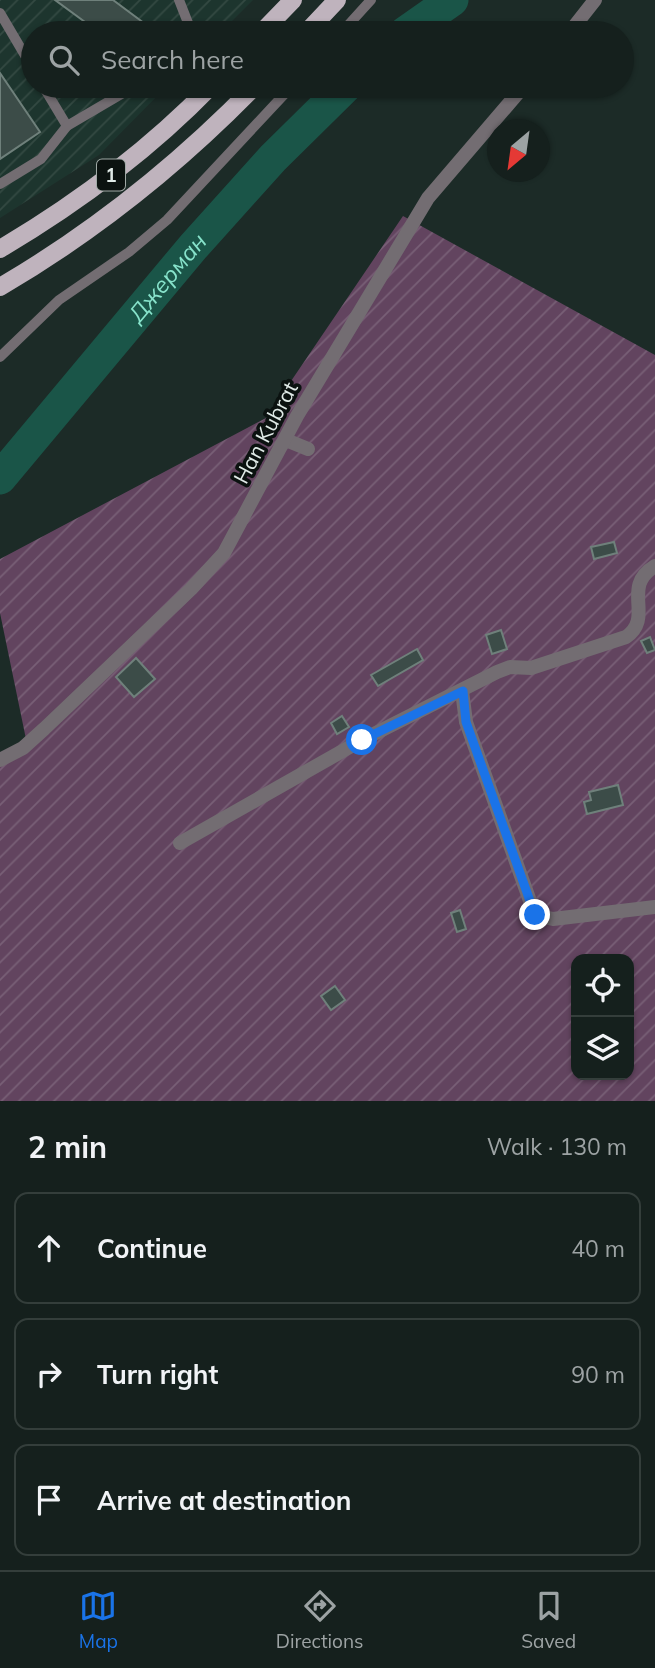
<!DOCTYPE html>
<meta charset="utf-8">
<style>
body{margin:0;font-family:Mulish,sans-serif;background:#222d2a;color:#f1f3f6}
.controls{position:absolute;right:21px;bottom:21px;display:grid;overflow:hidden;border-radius:14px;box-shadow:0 2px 5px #0004}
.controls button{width:63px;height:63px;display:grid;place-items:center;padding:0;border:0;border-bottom:2px solid #343e3b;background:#15201d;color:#f1f3f6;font:35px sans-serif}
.compass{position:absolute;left:487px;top:119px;width:63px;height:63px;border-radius:50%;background:#15201d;box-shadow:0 2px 5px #0004;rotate:209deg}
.stop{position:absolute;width:21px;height:21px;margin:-16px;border:5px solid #1a73e8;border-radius:50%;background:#fff}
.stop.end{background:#1a73e8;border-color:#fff;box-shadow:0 2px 7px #0008}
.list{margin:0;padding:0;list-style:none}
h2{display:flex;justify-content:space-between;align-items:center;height:91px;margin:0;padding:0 28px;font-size:30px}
h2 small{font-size:23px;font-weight:400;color:#9da3a4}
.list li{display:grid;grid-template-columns:46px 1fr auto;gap:21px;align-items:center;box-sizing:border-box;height:112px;margin:0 14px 14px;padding:0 14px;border:2px solid #343e3b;border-radius:14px}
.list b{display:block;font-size:26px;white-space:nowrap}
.list em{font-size:23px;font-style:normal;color:#9da3a4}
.icon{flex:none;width:38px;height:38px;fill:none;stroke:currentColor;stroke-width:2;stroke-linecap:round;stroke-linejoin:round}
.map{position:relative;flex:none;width:655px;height:1101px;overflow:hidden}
.search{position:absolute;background:#15201d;box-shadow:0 2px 5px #0004;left:21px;right:21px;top:21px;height:77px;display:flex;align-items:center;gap:18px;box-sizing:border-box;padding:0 24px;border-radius:38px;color:#9da3a4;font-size:26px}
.sheet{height:469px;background:#15201d}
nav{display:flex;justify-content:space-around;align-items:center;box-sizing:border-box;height:98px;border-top:2px solid #343e3b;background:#15201d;font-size:19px;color:#9da3a4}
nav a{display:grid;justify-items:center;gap:4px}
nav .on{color:#1a73e8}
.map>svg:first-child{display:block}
</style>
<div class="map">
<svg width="655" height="1101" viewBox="0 0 655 1101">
<defs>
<pattern id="industrial-furrows" width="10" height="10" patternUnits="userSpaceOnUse" patternTransform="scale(1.75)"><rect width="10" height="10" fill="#1d352e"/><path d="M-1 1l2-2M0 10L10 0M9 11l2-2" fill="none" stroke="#334942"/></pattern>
<pattern id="garden-furrows" width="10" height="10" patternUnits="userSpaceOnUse" patternTransform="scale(1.75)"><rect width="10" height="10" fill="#62445f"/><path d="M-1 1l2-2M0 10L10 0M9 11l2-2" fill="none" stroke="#785f76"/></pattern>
</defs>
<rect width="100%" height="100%" fill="#1c2b27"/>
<polygon fill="url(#industrial-furrows)" points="0,0 253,0 220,33 33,33 33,86 167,86 99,155 0,218"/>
<path fill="url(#garden-furrows)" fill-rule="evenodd" d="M 403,216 L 655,355 L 655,1101 L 0,1101 L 0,758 L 27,744 L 0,613 L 0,559 L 266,418 ZM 576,959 L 629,959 L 629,1075 L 576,1075 Z"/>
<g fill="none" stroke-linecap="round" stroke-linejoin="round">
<g stroke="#1a5548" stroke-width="33">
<polyline points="405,33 452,0"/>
<path id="s1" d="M 0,478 L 193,247 L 273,158 L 346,86"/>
</g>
</g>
<g fill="#3c4c48" stroke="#6f807b" stroke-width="2">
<polygon points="55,0 113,0 156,32 100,33"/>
<polygon points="0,73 40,132 0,159"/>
<polygon points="614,542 617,553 594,559 591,547"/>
<polygon points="501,630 507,649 492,654 486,635"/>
<polygon points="650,637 655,650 647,653 641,641"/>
<polygon points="417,649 423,660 378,686 371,675"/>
<polygon points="136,658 155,679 134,697 116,677"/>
<polygon points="342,716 349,727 337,734 331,723"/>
<polygon points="618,785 623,805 587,814 584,802 591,800 589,792"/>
<polygon points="460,910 466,929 457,932 451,913"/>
<polygon points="335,986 345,1000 331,1010 321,996"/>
</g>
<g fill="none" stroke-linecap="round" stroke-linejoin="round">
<g stroke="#736d72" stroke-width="10">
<polyline points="179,0 192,33"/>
<polyline points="0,13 33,69"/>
<polyline points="341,33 371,0"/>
<polyline points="43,86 67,126"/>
<polyline points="0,184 41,159 67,126 135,86"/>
<polyline points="0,357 59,300 129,252 167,220 292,86"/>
</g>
<g stroke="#736d72" stroke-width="14">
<polyline points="569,33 595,0"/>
<polyline points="286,440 308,449"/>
<polyline points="462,691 466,722 535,915 553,919 655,907"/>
<polyline points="0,760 23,748 44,729 191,589 224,553 297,416 428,198 524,86"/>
<path d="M 180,843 L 362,740 L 497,672 L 510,667 L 531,668 L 626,637 C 655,617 620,587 655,566"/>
</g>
<g stroke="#bfb3bd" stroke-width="18">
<polyline points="261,33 293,0"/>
<polyline points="306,33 337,0"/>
<path d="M 0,249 C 76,204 149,150 211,86"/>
<path d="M 0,287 C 94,232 179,164 255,86"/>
</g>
</g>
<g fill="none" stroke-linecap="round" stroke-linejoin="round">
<polyline stroke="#1a73e8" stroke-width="9" points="362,740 463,691 466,722 535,915"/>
</g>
<g text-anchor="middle" stroke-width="7" stroke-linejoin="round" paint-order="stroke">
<rect fill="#0b1210" stroke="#a0a9a6" stroke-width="2" x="97" y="159.5" width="28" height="31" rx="5"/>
<g font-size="19" font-weight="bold" fill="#e0eae7">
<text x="111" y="182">1</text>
</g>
<g font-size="21" fill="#e0eae7" stroke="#0b1210">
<text transform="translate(266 433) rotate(-62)" y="7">Han Kubrat</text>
</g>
<g font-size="23" font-style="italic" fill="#87e3cb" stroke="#0b1210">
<text dy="8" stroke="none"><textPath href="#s1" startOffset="261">Джерман</textPath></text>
</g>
</g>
</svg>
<div class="controls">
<button><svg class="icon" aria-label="locate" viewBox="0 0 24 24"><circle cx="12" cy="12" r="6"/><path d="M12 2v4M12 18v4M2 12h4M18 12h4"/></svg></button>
<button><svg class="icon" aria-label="layers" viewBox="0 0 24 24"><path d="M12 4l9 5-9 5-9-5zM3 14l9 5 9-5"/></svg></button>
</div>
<svg class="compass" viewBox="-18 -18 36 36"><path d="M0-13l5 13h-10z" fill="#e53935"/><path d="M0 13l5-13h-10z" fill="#9da3a4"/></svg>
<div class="stop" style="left:362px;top:740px"></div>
<div class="stop end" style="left:535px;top:915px"></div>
<div class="search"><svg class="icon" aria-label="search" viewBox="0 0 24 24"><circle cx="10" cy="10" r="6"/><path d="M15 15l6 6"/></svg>Search here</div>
</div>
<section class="sheet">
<h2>2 min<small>Walk · 130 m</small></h2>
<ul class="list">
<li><svg class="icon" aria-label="ahead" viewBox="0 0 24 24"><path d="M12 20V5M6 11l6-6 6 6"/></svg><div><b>Continue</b></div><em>40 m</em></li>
<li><svg class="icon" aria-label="right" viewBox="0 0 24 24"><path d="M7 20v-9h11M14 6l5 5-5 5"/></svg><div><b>Turn right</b></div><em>90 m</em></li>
<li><svg class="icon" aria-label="arrive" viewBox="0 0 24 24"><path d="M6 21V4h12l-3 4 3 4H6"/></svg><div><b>Arrive at destination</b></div></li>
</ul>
</section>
<nav>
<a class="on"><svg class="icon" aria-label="map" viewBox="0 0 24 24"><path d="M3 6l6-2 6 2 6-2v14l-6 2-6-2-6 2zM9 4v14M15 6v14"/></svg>Map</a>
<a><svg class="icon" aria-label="directions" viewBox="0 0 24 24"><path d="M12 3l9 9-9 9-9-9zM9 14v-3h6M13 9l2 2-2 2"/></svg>Directions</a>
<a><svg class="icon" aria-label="saved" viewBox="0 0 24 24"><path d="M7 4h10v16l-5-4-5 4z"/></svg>Saved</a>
</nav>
